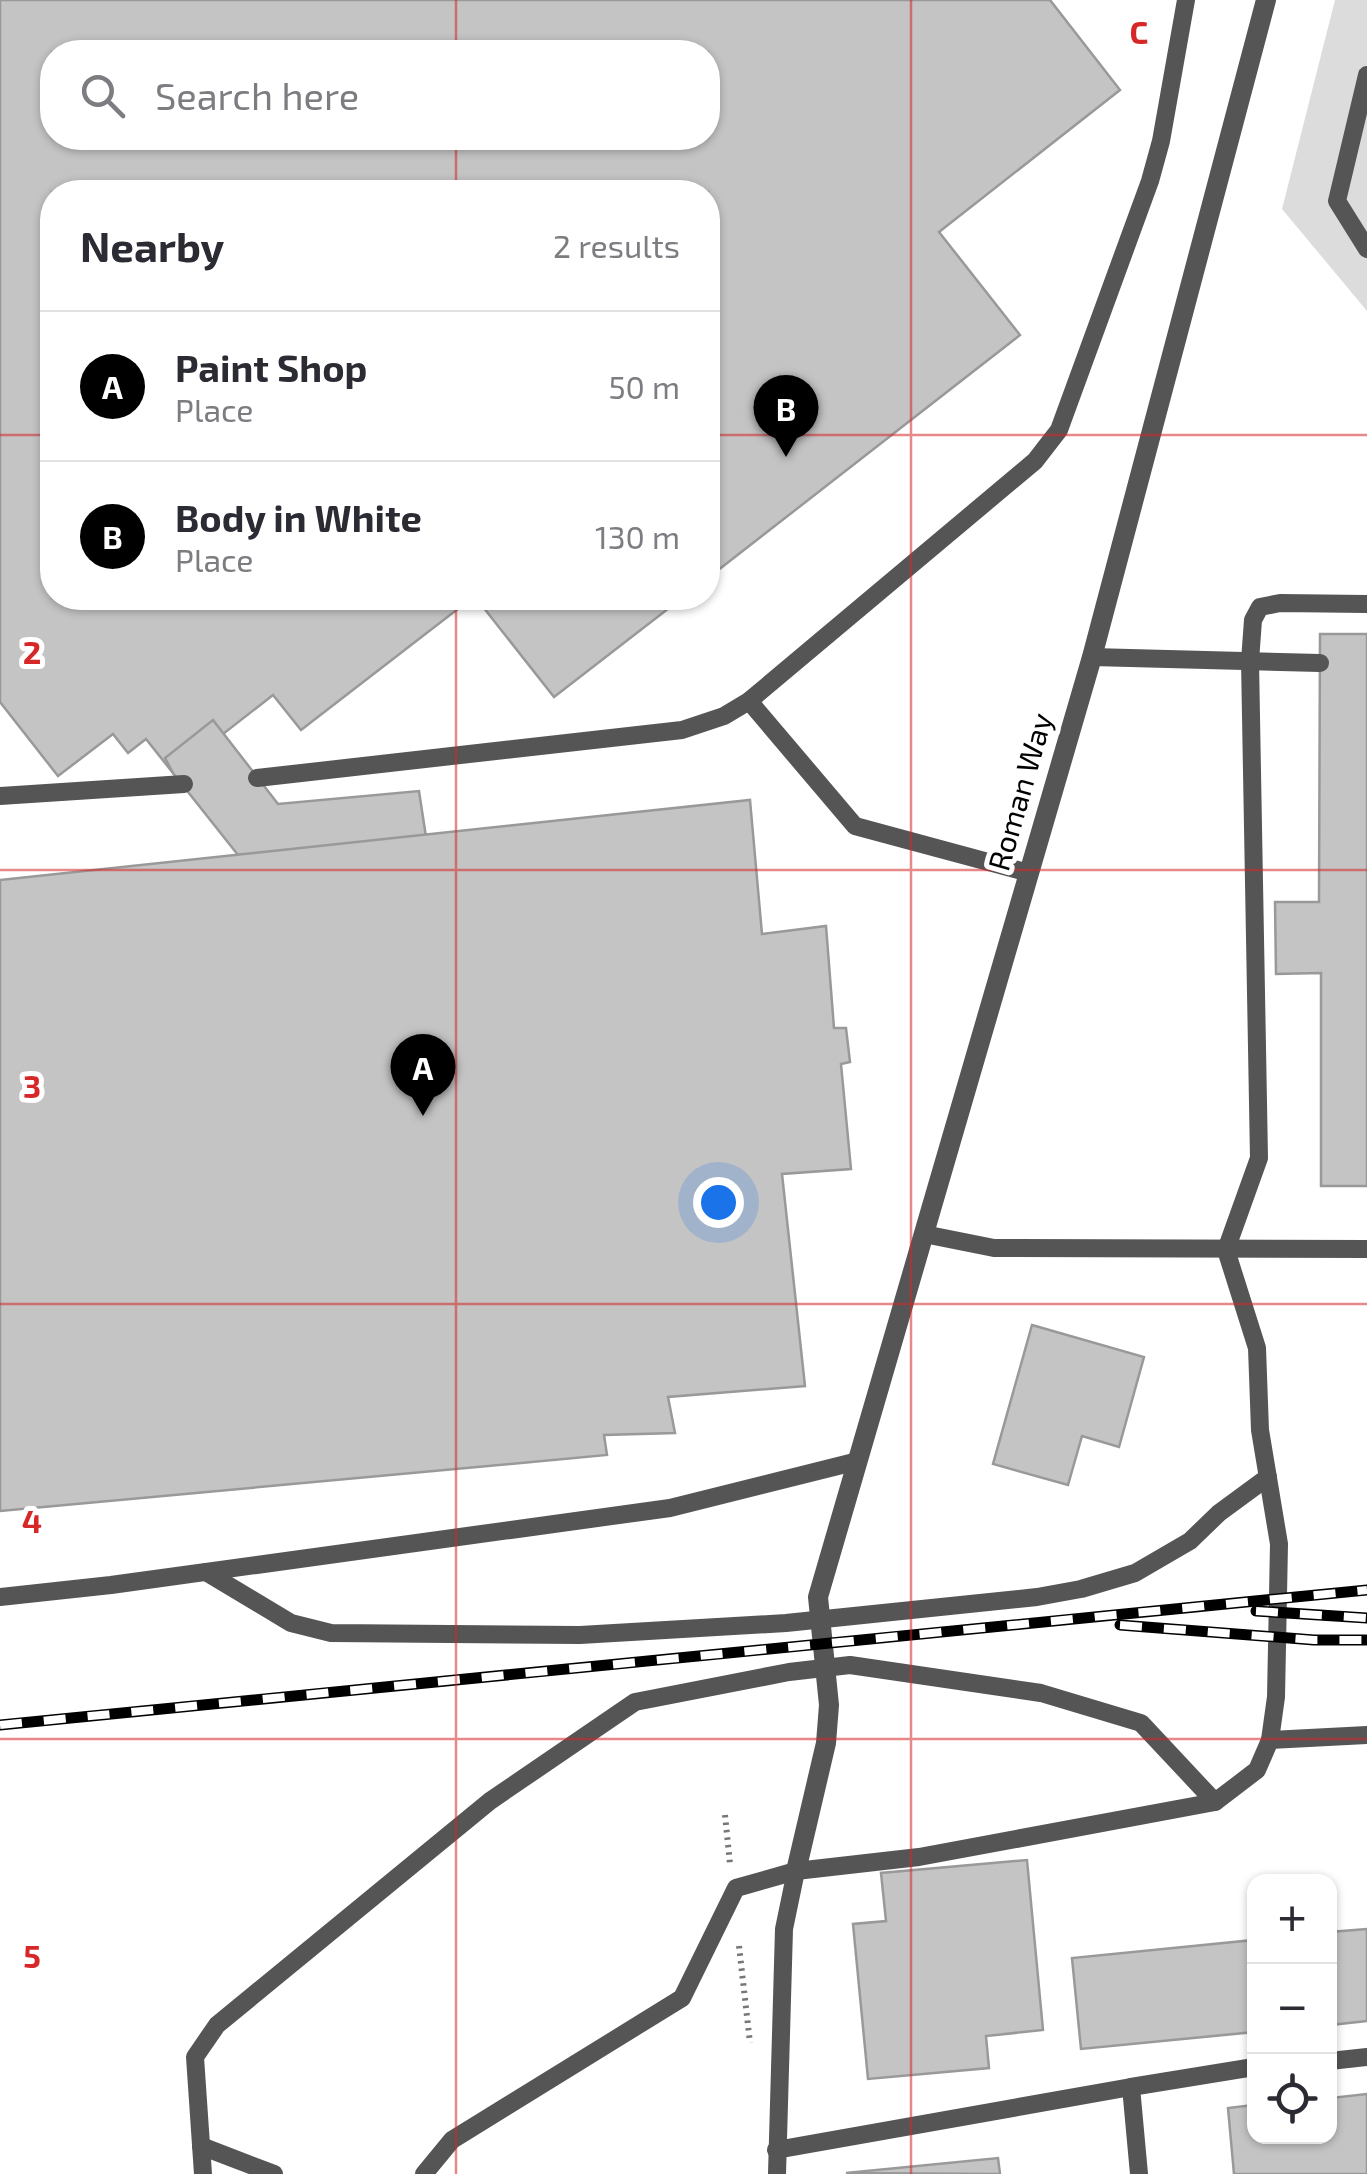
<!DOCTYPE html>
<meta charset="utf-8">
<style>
body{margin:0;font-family:"Exo 2",sans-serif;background:#f2f2f3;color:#2b2b33}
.controls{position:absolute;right:30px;bottom:30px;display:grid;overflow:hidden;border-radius:20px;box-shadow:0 2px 8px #0004}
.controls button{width:90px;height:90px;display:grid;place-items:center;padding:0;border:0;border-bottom:2px solid #e1e1e2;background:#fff;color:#2b2b33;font:50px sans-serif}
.you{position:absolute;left:718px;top:1202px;width:35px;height:35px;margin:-25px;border:8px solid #fff;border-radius:50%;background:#1a73e8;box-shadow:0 0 0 15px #1a73e833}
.badge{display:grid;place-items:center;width:65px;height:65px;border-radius:50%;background:#000;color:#fff;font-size:32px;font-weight:700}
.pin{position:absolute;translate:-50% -82px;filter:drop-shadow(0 2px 5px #0008)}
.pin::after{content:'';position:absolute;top:52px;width:35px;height:30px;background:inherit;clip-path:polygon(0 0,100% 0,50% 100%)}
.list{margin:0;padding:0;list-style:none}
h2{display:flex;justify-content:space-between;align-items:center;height:130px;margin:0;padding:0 40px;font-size:42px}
h2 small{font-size:32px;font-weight:400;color:#7c7c81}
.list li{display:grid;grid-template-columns:65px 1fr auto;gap:30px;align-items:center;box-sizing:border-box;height:150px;padding:0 40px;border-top:2px solid #e1e1e2}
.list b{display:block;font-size:38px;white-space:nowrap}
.list p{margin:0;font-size:32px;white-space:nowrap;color:#7c7c81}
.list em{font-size:32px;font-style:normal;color:#7c7c81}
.icon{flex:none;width:55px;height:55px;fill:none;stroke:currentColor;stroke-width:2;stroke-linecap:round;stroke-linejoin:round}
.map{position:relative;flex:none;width:1367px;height:2174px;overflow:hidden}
.search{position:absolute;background:#fff;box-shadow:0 2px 8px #0004;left:40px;top:40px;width:680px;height:110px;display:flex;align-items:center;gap:25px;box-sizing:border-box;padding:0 35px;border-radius:40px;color:#7c7c81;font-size:38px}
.panel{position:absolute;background:#fff;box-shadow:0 2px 8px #0004;left:40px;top:180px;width:680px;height:430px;border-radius:40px}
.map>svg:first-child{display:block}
</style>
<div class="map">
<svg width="1367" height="2174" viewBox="0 0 1367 2174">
<rect width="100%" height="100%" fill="#fff"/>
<polygon fill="#dcdcdc" points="1335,0 1367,0 1367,311 1282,209"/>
<g fill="#c4c4c4" stroke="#999" stroke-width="2.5" fill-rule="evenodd">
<path d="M 0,0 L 1050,0 L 1120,90 L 939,232 L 1020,335 L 708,578 L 708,192 L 52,192 L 52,598 L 472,598 L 301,730 L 273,695 L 173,773 L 146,739 L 128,753 L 113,734 L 58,776 L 0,702 ZM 52,52 L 708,52 L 708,138 L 52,138 Z"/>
<polygon points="476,598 682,598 554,697"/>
<polygon points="1320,634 1367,634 1367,1186 1321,1186 1321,973 1276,974 1275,902 1319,902"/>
<polygon points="213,720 278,804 419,791 426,837 238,855 173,773 165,758"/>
<polygon points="750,800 762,934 826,926 834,1028 846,1028 850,1062 841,1064 851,1169 782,1174 805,1386 668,1397 675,1433 604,1435 607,1455 0,1511 0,880"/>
<polygon points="1032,1325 1144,1357 1119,1447 1082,1436 1068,1485 993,1464"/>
<polygon points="1027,1860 1043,2030 986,2036 989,2068 868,2079 853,1924 886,1921 881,1873"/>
<polygon points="1367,1929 1367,2021 1330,2025 1330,1932"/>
<polygon points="1254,1940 1254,2032 1081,2049 1072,1958"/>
<polygon points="1367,2094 1367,2174 1234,2174 1228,2108 1254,2105 1254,2136 1330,2136 1330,2098"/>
<polygon points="998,2158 1000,2174 846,2173"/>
</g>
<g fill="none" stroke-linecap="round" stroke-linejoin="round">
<g stroke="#777" stroke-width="6" stroke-dasharray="2.5 5" stroke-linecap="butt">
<polyline points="725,1815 730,1864"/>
<polyline points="739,1946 750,2043"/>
</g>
<g stroke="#555" stroke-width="18">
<polyline points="1367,75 1337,201 1367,249"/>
<polyline points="1092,657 1320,663"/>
<polyline points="749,701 855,826 1029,873"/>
<polyline points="257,778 682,730 724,716 749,701 1035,461 1059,430 1150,181 1161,141 1186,0"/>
<polyline points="0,796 184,784"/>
<polyline points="924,1234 994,1248 1367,1249"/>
<polyline points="206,1572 291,1623 331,1633 580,1635 786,1623 1037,1597 1081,1589 1135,1573 1190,1541 1219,1513 1268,1477"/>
<polyline points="0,1597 111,1585 670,1508 858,1461"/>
<polyline points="1270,1740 1367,1735"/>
<polyline points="1330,2061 1367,2057"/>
<polyline points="1131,2087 1254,2067"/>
<polyline points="201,2146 274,2174"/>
<polyline points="776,2150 1131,2087 1139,2174"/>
<polyline points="203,2174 195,2057 217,2025 490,1801 635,1702 789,1672 850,1665 1041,1693 1141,1723 1215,1802"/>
<polyline points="424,2174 452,2140 682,1998 736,1888 796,1871 919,1857 1215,1802 1257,1770 1270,1740 1276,1697 1279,1544 1260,1430 1257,1348 1226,1250 1259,1158 1250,661 1253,620 1260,607 1280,603 1367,604"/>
<polyline points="777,2174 784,1929 796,1871"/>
</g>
<polyline stroke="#555" stroke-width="20" points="796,1871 826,1743 829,1705 818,1597 1092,657 1266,0"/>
<defs>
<g id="rail">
<polyline points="1256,1611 1367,1618"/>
<polyline points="1120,1625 1314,1640 1367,1640"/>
<polyline points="0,1725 1367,1590"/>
</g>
</defs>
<use href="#rail" stroke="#000" stroke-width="11"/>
<use href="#rail" stroke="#fff" stroke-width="8" stroke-dasharray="22" stroke-linecap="butt"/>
</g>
<path fill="none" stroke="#d62828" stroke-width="2.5" stroke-opacity="0.55" d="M 456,0 L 456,52M 911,0 L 911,2174M 456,138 L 456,192M 0,435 L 52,435M 708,435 L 1367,435M 456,598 L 456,2174M 0,870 L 1367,870M 0,1304 L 1367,1304M 0,1739 L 1367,1739"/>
<g text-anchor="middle" stroke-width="10" stroke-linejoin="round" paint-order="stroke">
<g font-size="30" fill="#000" stroke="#fff">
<text transform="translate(1021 792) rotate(-74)" y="10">Roman Way</text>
</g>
</g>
<g font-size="32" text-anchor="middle" font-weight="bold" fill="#d62828" stroke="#fff" stroke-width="10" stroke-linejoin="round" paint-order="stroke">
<text x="1139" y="44">C</text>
<text x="32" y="664">2</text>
<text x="32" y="1098">3</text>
<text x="32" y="1533">4</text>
<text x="32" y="1968">5</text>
</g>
</svg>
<div class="controls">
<button>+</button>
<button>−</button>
<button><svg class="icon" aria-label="locate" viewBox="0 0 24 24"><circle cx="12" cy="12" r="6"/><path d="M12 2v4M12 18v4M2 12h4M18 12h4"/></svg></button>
</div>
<div class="you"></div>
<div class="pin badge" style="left:423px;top:1116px">A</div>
<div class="pin badge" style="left:786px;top:457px">B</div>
<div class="search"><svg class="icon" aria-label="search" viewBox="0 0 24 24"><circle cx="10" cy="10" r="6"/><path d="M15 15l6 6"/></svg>Search here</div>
<section class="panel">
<h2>Nearby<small>2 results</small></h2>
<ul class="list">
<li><span class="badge">A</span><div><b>Paint Shop</b><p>Place</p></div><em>50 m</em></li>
<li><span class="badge">B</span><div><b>Body in White</b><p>Place</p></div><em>130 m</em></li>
</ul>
</section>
</div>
